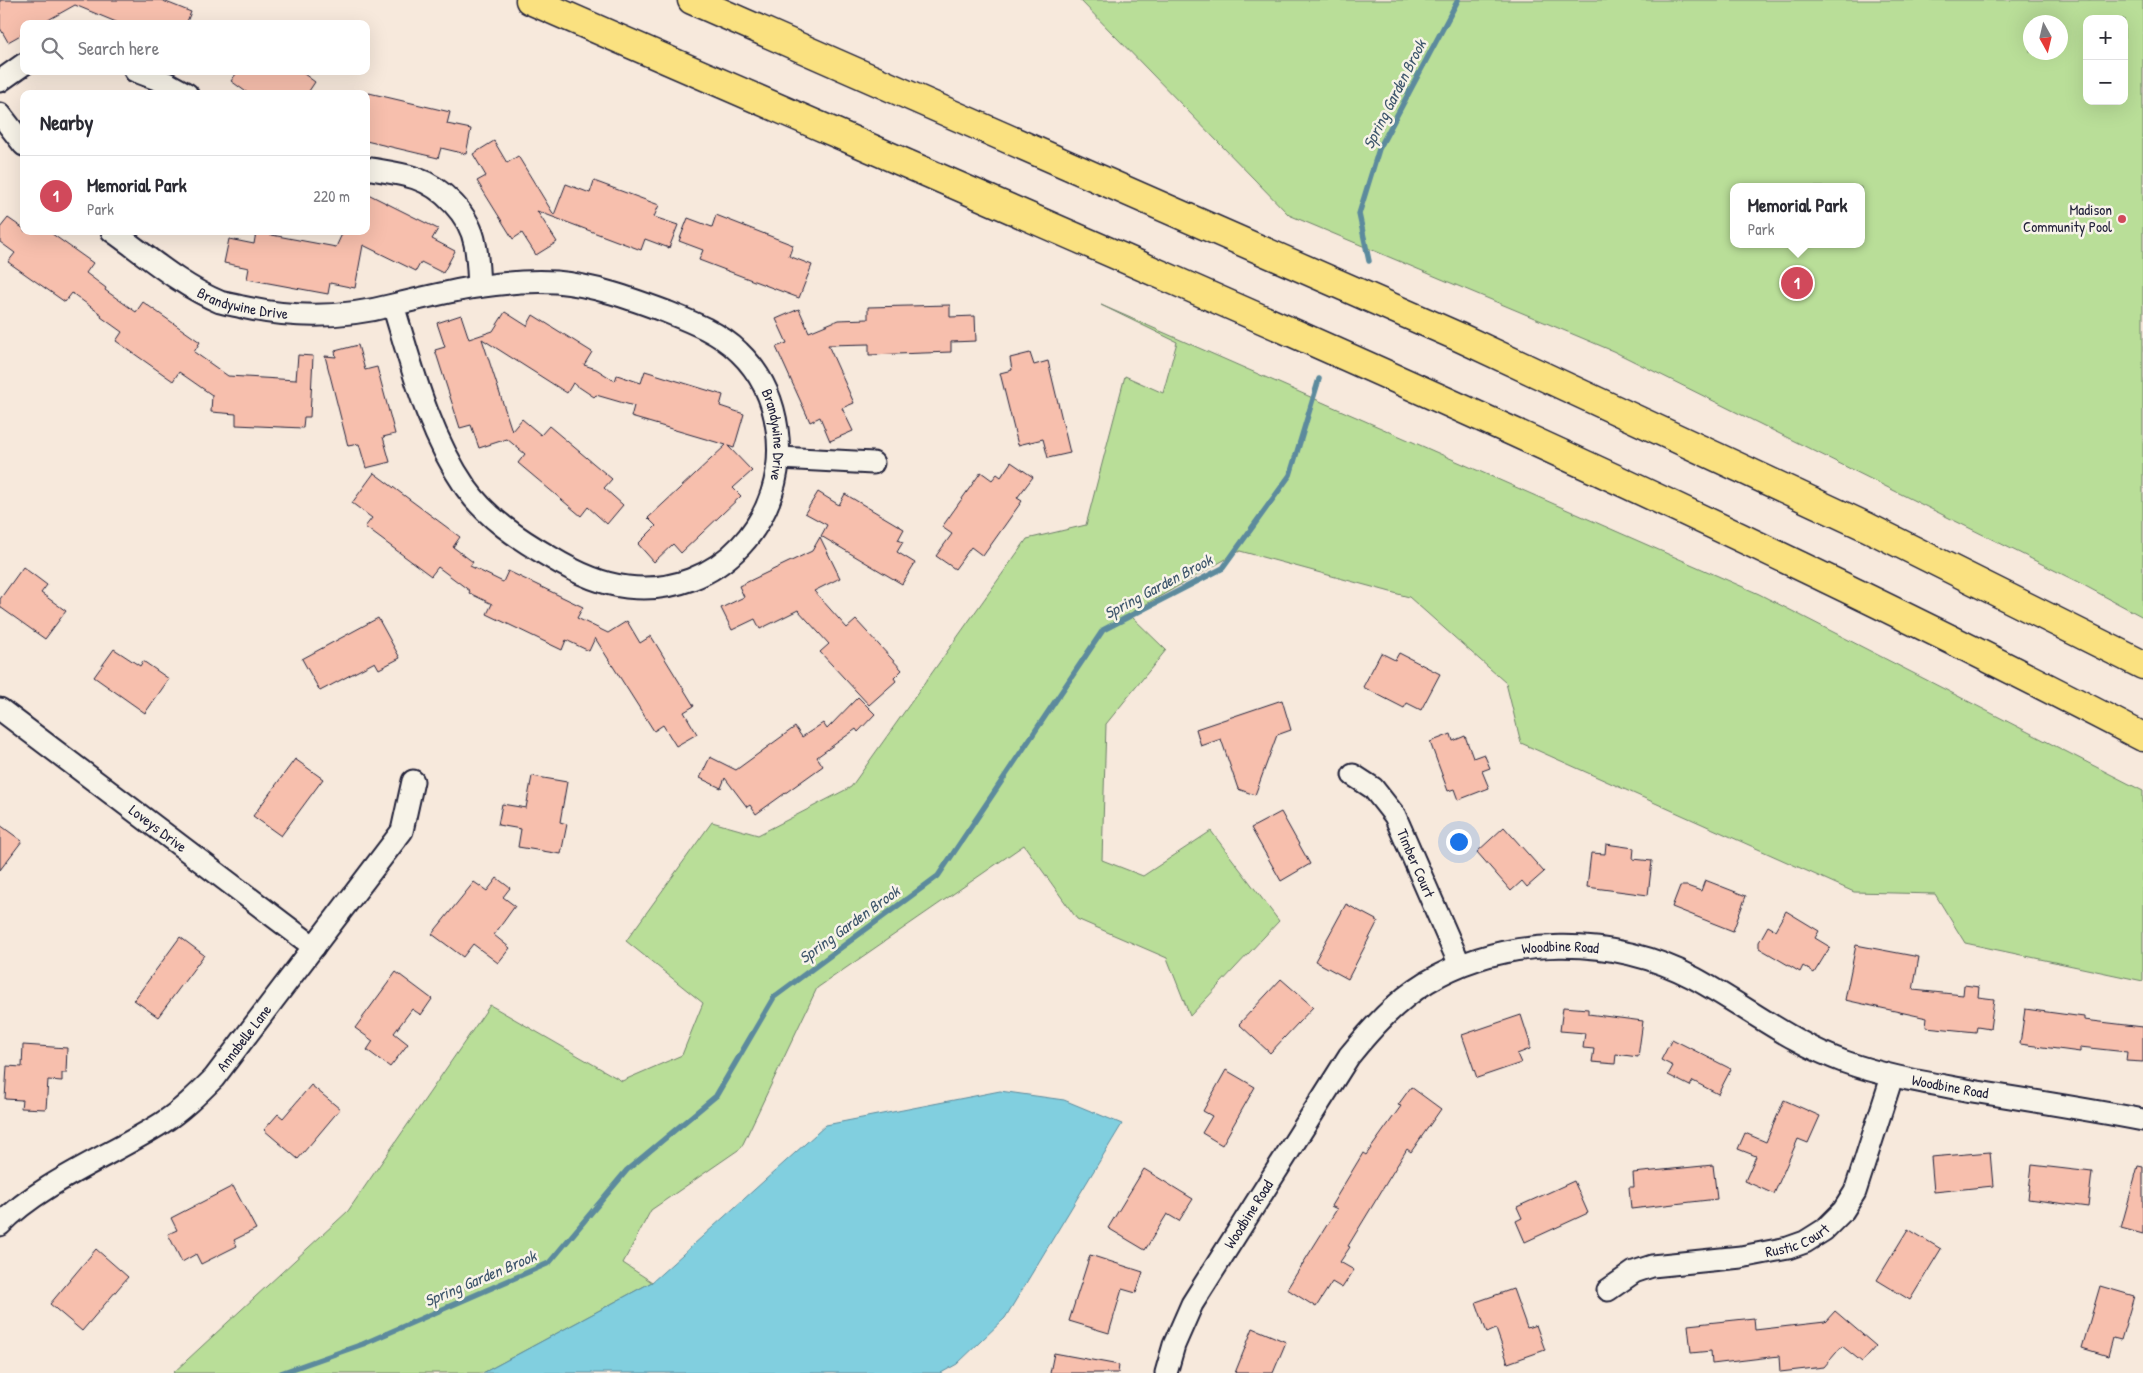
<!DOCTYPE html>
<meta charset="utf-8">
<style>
body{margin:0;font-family:"Patrick Hand",sans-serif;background:#f7f7f7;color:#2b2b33}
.controls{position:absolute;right:15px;top:15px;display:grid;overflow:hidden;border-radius:10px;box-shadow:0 5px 20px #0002}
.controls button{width:45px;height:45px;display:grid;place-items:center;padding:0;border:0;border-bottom:1px solid #e1e1e2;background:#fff;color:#2b2b33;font:25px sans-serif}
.compass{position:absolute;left:2023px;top:15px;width:45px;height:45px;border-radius:50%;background:#fff;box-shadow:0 5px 20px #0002;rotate:172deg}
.you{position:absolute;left:1458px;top:841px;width:18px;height:18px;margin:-12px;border:4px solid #fff;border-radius:50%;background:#1a73e8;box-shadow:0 0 0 8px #1a73e833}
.badge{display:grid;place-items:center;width:32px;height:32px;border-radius:50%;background:#d1495b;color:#fff;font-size:16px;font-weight:700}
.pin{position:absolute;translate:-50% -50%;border:2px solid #fff;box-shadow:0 1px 5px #0006}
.popup{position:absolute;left:1730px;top:183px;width:135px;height:65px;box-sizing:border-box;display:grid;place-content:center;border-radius:10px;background:#fff;filter:drop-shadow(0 1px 4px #0005);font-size:16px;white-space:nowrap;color:#7c7c81}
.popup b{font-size:19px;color:#2b2b33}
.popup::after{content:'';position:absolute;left:50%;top:100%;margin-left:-10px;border:10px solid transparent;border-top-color:#fff}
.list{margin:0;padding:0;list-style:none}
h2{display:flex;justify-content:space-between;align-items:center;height:65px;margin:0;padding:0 20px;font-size:21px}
h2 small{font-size:16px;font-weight:400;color:#7c7c81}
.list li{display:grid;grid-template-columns:32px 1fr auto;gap:15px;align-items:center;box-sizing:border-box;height:80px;padding:0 20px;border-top:1px solid #e1e1e2}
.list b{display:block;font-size:19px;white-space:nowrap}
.list p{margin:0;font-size:16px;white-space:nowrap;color:#7c7c81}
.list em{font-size:16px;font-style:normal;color:#7c7c81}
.icon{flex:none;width:28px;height:28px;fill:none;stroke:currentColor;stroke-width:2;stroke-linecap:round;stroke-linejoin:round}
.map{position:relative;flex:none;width:2143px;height:1373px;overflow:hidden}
.search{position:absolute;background:#fff;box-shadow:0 5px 20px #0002;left:20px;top:20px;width:350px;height:55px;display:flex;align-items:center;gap:12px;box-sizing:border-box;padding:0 18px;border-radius:10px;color:#7c7c81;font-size:19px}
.panel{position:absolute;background:#fff;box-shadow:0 5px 20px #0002;left:20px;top:90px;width:350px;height:145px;border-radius:10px}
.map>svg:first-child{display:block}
</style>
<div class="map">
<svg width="2143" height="1373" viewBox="0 0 2143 1373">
<rect width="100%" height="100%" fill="#f7e9dc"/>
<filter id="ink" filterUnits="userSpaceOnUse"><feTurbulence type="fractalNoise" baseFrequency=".02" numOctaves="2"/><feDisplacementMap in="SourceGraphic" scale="10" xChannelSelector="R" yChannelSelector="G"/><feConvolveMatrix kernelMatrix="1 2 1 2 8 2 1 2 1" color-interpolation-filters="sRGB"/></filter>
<g filter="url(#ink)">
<g fill="#b9de98" stroke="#6e806a" fill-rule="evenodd">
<path d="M 1080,0 L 2143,0 L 2143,617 L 2076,581 L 1613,351 L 1289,215 ZM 2087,19 L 2124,19 L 2124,101 L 2087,101 ZM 2030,22 L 2060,22 L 2060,52 L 2030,52 ZM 1733,187 L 1861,187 L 1861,244 L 1733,244 Z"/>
<polygon points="1101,305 1759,594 2143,791 2143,981 1965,943 1935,894 1854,892 1521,743 1506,683 1409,597 1240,551 1129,614 1166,650 1106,724 1102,860 1143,876 1211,831 1279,921 1190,1016 1167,958 1077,919 1024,845 817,988 741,1148 651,1210 623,1263 652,1282 483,1373 173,1373 348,1211 490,1005 622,1081 682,1055 703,1003 626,941 712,822 758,835 851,787 1027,539 1086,525 1125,376 1163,393 1177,342"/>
</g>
<polygon fill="#81cfdf" stroke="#5b8a9d" points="1000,1091 1064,1100 1122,1124 1005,1318 957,1364 941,1373 483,1373 652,1282 826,1125"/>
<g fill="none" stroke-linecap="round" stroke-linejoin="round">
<g stroke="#5b8a9d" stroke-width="5.5">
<polyline points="1369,261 1359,214 1379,149 1458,0"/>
<polyline points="281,1373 363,1344 549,1263 627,1170 716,1096 774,997 938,876 1103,630 1223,568 1290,475 1319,379"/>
</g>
</g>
<g fill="#f7bfad" stroke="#22223b">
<polygon points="0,0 161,0 191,12 186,24 121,24 75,5 41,24 24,24 24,33 8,42 0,28"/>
<polygon points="238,71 300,71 315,82 307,94 249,94 231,81"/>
<polygon points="369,93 450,112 447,124 471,129 466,154 441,148 438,158 366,141 366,106"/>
<polygon points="494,141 507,163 518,156 554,215 566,184 590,193 594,181 659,205 654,217 678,225 669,248 645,239 641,250 537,211 557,242 536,255 522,233 513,239 477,181 486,176 473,154"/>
<polygon points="366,193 438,229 432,239 455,251 443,273 421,262 416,271 363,245 355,288 330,283 328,294 247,279 249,268 224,263 229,239 254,244 256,232 336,247 342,234 336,231 366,231"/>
<polygon points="716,215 793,245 789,256 812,265 799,298 699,260 703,250 679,241 688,218 712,227"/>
<polygon points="8,218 24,229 24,231 48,231 93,263 86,273 106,288 105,290 136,312 143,302 200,342 194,352 228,376 296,380 298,355 313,356 310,417 304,417 303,428 236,425 236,414 211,412 212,395 179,372 173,381 116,341 122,332 101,317 102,315 72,293 65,302 8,262 15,253 0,242 0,228"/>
<polygon points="950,305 950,317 975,316 976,341 951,342 951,352 869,355 869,344 828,345 854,403 842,408 853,431 830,441 820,417 810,422 776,347 787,343 776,319 799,309 809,332 838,320 868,319 868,307"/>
<polygon points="505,312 527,326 533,315 592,352 584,365 596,369 615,381 617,375 641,383 645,371 723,395 720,406 744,414 734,448 728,446 752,471 733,488 741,496 681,553 673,544 654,562 638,544 656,526 648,518 726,445 631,417 634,406 596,395 594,397 573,383 567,393 482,339 512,431 522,419 541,435 549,426 612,479 604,488 623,505 607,524 588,507 581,516 518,463 525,454 507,439 479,448 471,425 460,428 435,350 445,347 437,323 461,315 469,339 493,331"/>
<polygon points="358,345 365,370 377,367 395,434 383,437 390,462 366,468 359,444 348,446 325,356 336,357 335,351"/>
<polygon points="1030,353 1034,365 1048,361 1070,453 1048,458 1043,439 1018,445 1000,373 1012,370 1010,358"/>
<polygon points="1011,462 1033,477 1017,498 1022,501 983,556 971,547 955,569 936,556 952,534 942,527 981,472 992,480 997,474 1001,477"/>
<polygon points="374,473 460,537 453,547 473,562 470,566 503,582 508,571 583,607 577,618 608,633 627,621 640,643 651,636 694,706 684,712 697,734 676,746 663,725 654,731 595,638 589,651 566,640 562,650 487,614 492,604 469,593 470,591 438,567 431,576 365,527 372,518 352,503"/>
<polygon points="818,492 839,505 845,494 904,529 898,540 903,542 897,552 915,563 902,584 821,536 827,525 805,513"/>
<polygon points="820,537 840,578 814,591 847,628 856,620 902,670 894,678 896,681 869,705 820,652 829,644 798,610 760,629 755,619 732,630 721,608 744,597 739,586 812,551"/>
<polygon points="23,567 47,585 41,593 66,611 45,639 0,607 0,599"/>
<polygon points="378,618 400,658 379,669 375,662 320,691 302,659"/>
<polygon points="114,649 140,666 143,661 169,679 145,713 94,677"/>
<polygon points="1381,653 1395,660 1399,653 1440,674 1421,710 1407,703 1404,708 1363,687"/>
<polygon points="858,697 875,714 858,732 856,729 817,757 823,766 756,814 750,805 747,807 725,778 721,788 700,778 710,757 736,770 795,727 802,737 823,723 827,729"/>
<polygon points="1282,700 1291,730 1277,735 1255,795 1238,789 1221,739 1201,746 1196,729"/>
<polygon points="1451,734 1453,741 1465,736 1473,758 1484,754 1490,768 1482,771 1489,788 1458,800 1454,789 1448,791 1430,742"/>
<polygon points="295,759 323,779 281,836 253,816"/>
<polygon points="532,776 567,782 560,822 567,824 561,854 518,847 521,829 498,825 502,804 526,808"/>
<polygon points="1281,812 1310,864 1281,881 1251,828"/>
<polygon points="0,825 22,841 0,870"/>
<polygon points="1504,827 1544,872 1527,887 1522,881 1511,891 1477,852"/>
<polygon points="1606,844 1634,848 1633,859 1652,861 1648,895 1587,887 1591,853 1605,854"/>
<polygon points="497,878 510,888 503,897 515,906 494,935 510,948 498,963 473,944 463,957 432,934 474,882 487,891"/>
<polygon points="1705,880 1746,896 1733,931 1672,907 1680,886 1687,886 1701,891"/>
<polygon points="1346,904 1378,921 1348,979 1315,961"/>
<polygon points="1786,911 1819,931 1815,938 1830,947 1814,973 1803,966 1800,972 1759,948 1759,942 1768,926 1775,930"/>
<polygon points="180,937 204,955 158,1017 134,1000"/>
<polygon points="1856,945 1919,957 1913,990 1963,995 1964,985 1979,987 1978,997 1994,999 1990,1029 1977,1027 1976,1032 1926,1027 1927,1018 1845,1000"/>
<polygon points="396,972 432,999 421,1015 412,1009 394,1033 408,1044 390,1067 367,1050 373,1041 355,1028"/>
<polygon points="1281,979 1313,1007 1270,1053 1239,1024"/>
<polygon points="1563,1007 1588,1009 1588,1014 1643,1021 1638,1057 1616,1054 1615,1064 1592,1062 1594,1049 1583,1048 1585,1033 1560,1031"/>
<polygon points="2025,1009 2084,1017 2084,1020 2143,1027 2143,1062 2126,1061 2127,1052 2080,1047 2080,1052 2020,1044"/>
<polygon points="1521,1015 1530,1043 1530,1049 1517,1054 1521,1063 1477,1078 1462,1035"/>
<polygon points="1672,1039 1731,1069 1718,1094 1693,1081 1690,1086 1668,1075 1673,1066 1661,1060"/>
<polygon points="23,1045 67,1048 66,1073 62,1073 62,1081 48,1080 46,1109 21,1108 22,1100 5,1099 7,1066 22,1067"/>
<polygon points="1226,1070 1255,1087 1222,1145 1202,1133 1212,1116 1203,1111"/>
<polygon points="311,1085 340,1109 298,1159 264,1130 278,1114 283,1118"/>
<polygon points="1411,1087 1441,1109 1411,1152 1407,1149 1348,1246 1350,1247 1340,1262 1354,1270 1342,1288 1332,1282 1316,1307 1287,1289 1337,1209 1331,1206 1363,1153 1366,1155 1401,1106 1398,1105"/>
<polygon points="1784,1100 1820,1116 1808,1143 1798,1139 1774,1194 1745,1181 1756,1156 1738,1149 1745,1133 1766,1142"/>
<polygon points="1990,1152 1993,1186 1934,1192 1931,1157"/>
<polygon points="1713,1165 1717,1199 1631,1209 1629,1187 1634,1187 1633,1173"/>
<polygon points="2032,1165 2092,1172 2088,1207 2028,1199"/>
<polygon points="2138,1166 2143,1167 2143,1234 2121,1228"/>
<polygon points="1144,1169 1193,1199 1179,1221 1167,1214 1145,1250 1108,1228"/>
<polygon points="1574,1181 1588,1213 1525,1242 1516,1221 1522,1218 1517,1207"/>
<polygon points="233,1186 256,1229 234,1240 237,1246 201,1264 196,1254 182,1262 168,1234 177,1230 171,1218"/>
<polygon points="1908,1229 1941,1249 1910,1300 1877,1280"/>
<polygon points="96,1249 128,1277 82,1331 50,1304"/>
<polygon points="1090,1255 1143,1272 1136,1293 1122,1289 1109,1333 1069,1321"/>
<polygon points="2100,1286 2134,1296 2121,1340 2113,1338 2108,1356 2082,1348"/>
<polygon points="1513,1289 1527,1328 1536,1325 1545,1350 1508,1363 1496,1329 1487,1333 1476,1302"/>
<polygon points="1835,1311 1876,1346 1862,1362 1842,1346 1824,1367 1780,1372 1779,1356 1712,1364 1711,1351 1691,1353 1688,1325 1754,1318 1755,1330 1825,1322"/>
<polygon points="1253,1328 1286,1342 1273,1373 1235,1373"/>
<polygon points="1054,1353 1119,1365 1118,1373 1050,1373"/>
</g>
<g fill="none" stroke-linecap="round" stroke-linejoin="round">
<defs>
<g id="street">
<polyline points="135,71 167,83 187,94"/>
<polyline points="0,81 24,64"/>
<polyline points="0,114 24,145"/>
<path d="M 366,168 C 382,171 400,173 415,178 C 442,187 470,215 475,244 C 478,258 478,272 479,286"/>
<path id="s1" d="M 112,231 C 146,255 181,286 220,302 C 227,304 235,305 242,307 C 291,318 344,318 393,305 C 446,292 500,279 556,282 C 594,285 632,299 667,312 C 692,322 720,333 739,352 C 761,373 773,399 777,429 C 790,518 718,598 627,587 C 600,584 573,571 550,557 C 519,539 487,518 466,488 C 428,433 412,367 393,305"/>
<polyline points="780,458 873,463"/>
<path id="s2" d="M 0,709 L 314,947"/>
<path id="s3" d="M 1353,775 L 1373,788 L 1395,816 L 1460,965"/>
<path id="s4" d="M 0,1225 C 40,1183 112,1155 162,1123 C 181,1111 198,1094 214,1078 L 402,831 L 413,781"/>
<path id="s5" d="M 1608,1290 L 1634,1272 L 1652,1266 L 1741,1257 L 1788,1248 L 1805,1242 L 1824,1230 L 1843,1211 L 1855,1192 L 1892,1077"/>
<path id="s6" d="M 1166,1373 L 1174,1345 L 1192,1304 L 1349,1056 C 1372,1028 1396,1001 1427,982 C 1506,935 1613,935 1694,978 C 1744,1005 1791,1043 1845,1062 C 1887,1077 1929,1083 1972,1091 C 2029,1100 2086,1109 2143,1120"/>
</g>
<g id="highway">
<path d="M 530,0 C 1071,237 1619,464 2143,737"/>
<polyline points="692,0 1459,337 1867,527 2143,665"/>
</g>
</defs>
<use href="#street" stroke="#22223b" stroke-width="25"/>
<use href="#highway" stroke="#22223b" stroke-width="31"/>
<use href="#street" stroke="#f7f3e8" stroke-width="21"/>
<use href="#highway" stroke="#fae180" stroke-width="28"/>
</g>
</g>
<circle fill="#d1495b" stroke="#f7f3e8" stroke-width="2" cx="2122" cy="219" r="5"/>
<g text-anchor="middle" stroke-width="5" stroke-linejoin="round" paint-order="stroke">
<g font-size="15" fill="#22223b" stroke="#f7f3e8" text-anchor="end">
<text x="2112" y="215">Madison<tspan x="2112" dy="17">Community Pool</tspan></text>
</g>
<g font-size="15" fill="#22223b" stroke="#f7f3e8">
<text dy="5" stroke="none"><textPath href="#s1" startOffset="152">Brandywine Drive</textPath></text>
<text dy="5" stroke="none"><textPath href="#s1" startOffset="761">Brandywine Drive</textPath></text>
<text dy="5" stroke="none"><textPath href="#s2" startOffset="198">Loveys Drive</textPath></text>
<text dy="5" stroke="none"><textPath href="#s3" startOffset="111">Timber Court</textPath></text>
<text dy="5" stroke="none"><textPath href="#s6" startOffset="615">Woodbine Road</textPath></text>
<text dy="5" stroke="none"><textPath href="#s4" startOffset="311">Annabelle Lane</textPath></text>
<text dy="5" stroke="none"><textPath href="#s6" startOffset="1035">Woodbine Road</textPath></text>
<text dy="5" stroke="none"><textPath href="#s6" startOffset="180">Woodbine Road</textPath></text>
<text dy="5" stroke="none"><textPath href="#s5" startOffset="199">Rustic Court</textPath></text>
</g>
<g font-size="16" font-style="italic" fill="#3e566c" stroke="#f7f3e8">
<text transform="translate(1394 94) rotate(-63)" y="6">Spring Garden Brook</text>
<text transform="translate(1158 586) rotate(-28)" y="6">Spring Garden Brook</text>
<text transform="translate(849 924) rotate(-36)" y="6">Spring Garden Brook</text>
<text transform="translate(480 1278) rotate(-23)" y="6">Spring Garden Brook</text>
</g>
</g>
</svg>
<div class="controls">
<button>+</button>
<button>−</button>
</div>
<svg class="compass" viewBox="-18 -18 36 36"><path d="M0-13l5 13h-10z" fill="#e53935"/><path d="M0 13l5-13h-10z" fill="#7c7c81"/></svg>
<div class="you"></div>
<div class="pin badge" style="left:1797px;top:283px">1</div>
<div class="popup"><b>Memorial Park</b>Park</div>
<div class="search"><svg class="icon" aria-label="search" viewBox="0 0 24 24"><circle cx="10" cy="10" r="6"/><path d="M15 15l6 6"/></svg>Search here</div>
<section class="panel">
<h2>Nearby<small></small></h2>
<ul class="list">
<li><span class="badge">1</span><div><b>Memorial Park</b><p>Park</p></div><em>220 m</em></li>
</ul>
</section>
</div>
